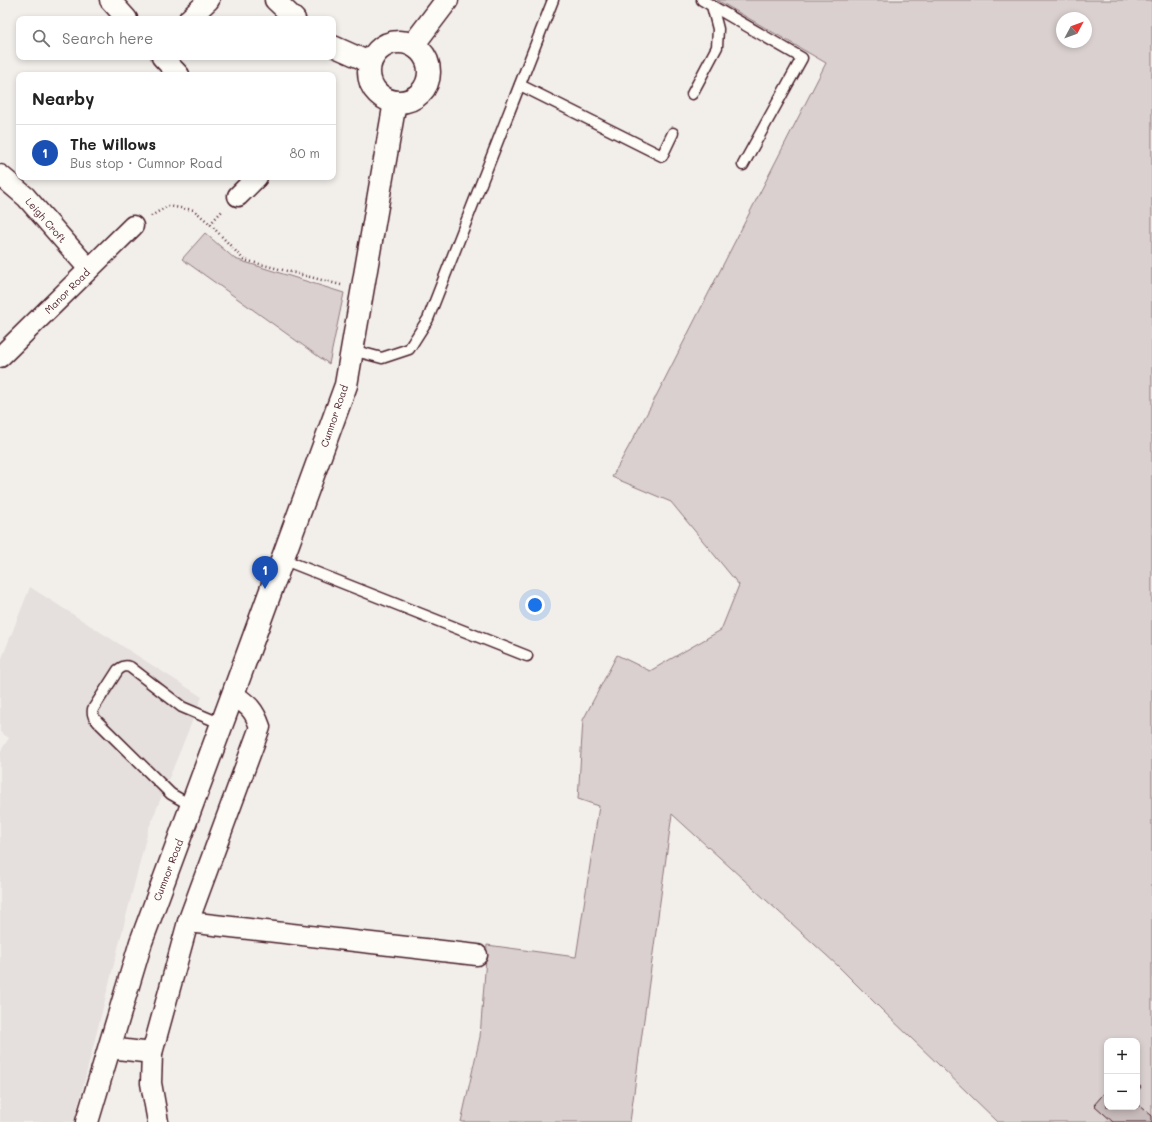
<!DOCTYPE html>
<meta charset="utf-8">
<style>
body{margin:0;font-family:Mali,sans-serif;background:#f6f6f6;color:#222}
.controls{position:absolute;right:12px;bottom:12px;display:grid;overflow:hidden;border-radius:8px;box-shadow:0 2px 6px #0003}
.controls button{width:36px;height:36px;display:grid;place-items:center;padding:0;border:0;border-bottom:1px solid #e0e0e0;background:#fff;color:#222;font:20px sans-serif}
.compass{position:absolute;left:1056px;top:12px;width:36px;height:36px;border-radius:50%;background:#fff;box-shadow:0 2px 6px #0003;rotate:49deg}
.you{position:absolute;left:535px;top:605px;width:14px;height:14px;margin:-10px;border:3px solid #fff;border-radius:50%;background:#1a73e8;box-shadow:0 0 0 6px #1a73e833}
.badge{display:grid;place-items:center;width:26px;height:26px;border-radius:50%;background:#1a73e8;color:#fff;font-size:13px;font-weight:700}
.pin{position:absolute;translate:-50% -33px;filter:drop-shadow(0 1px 2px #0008)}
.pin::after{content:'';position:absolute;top:21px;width:14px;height:12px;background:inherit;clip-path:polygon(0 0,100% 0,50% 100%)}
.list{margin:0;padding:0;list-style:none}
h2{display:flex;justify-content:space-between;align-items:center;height:52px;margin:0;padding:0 16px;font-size:17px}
h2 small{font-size:13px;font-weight:400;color:#767676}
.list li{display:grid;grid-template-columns:26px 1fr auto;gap:12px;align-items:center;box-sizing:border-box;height:56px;padding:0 16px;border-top:1px solid #e0e0e0}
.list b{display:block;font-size:15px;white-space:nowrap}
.list p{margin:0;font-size:13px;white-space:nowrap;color:#767676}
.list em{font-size:13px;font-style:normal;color:#767676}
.icon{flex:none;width:22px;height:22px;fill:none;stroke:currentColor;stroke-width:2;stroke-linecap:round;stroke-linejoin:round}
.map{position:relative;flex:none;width:1152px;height:1122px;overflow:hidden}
.search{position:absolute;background:#fff;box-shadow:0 2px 6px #0003;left:16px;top:16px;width:320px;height:44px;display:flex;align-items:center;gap:10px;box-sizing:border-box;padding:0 14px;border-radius:8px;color:#767676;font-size:15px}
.panel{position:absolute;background:#fff;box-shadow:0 2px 6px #0003;left:16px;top:72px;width:320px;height:108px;border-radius:8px}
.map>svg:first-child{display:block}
</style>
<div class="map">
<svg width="1152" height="1122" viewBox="0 0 1152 1122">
<rect width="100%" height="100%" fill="#f2efeb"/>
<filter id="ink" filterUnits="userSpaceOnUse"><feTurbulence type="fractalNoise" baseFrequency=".025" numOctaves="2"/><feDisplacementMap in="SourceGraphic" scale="8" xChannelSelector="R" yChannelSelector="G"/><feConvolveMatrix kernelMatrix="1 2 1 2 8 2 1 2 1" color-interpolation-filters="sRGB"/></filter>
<g filter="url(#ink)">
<polygon fill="#e5dfdd" points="30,587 202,697 148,830 74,1122 0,1122 0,752 9,738 0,732 0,663"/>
<g fill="#d9d0cf" stroke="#92787d" fill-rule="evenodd">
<path d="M 717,0 L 1152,0 L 1152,1122 L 998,1122 L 881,1009 L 837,965 L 672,814 L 630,1122 L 461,1122 L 480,1037 L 487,945 L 576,957 L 599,806 L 578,799 L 583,720 L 617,655 L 650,671 L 721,630 L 739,585 L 671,502 L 612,477 L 651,406 L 826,63 ZM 1062,18 L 1086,18 L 1086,42 L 1062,42 ZM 1107,1041 L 1137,1041 L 1137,1107 L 1107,1107 Z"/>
<polygon points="205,233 235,259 344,293 329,364 182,259"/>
</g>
<g fill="#c8bbbb" stroke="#4a1f2b">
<polygon points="1137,1084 1141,1087 1137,1092"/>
<polygon points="1107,1090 1107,1107 1137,1107 1137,1103 1152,1116 1152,1122 1113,1122 1094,1105"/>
</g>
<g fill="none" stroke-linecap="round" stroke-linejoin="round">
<defs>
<g id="service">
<polyline points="702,0 802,58 743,165"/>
<polyline points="520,85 662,156 673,133"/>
<polyline points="692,94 717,47 718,29 712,6"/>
<polyline points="352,350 382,358 409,349 428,319 553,0"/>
<polyline points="282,559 527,656"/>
<path d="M 192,806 L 171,794 L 98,722 C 94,718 92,715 93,709 L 118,670 C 122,667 125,665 130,667 L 182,707 L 222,724"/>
</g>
<g id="minor">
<polyline points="110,0 127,19"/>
<polyline points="275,0 295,19"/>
<polyline points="189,19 209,0"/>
<polyline points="333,46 369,62"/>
<polyline points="162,57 179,75"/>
<polyline points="0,175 26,197 89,269"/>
<polyline points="238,196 257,177"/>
<polyline points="0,357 133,226"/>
<polyline points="188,922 477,955"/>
<polyline points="109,1048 152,1053"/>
<path d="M 158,1122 L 151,1083 L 152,1053 L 188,922 L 260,727 C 254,709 248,705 233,694"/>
</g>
<g id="secondary">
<circle cx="399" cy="72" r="30"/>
<polyline points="413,45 447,0"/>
<polyline points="87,1122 141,942 233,694 346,385 395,102"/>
</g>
</defs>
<use href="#service" stroke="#4a1f2b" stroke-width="13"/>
<use href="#minor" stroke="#4a1f2b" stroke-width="23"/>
<use href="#secondary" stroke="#4a1f2b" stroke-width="25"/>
<g stroke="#4a1f2b" stroke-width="2.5" stroke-dasharray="1 3" stroke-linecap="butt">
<polyline points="151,216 168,206 194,210 210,224 244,260 341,285"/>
<polyline points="210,224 223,210"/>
</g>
<use href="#service" stroke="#fdfcf7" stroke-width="10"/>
<use href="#minor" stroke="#fdfcf7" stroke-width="20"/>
<use href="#secondary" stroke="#fdfcf7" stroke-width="22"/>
</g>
</g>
<g text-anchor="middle" stroke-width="4" stroke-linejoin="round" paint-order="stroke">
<g font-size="10" fill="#4a1f2b" stroke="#fdfcf7">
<text transform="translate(46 220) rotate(49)" y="4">Leigh Croft</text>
<text transform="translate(67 291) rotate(-45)" y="4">Manor Road</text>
<text transform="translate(334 416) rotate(-71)" y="4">Cumnor Road</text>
<text transform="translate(168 870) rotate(-69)" y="4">Cumnor Road</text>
</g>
</g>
</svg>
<div class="controls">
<button>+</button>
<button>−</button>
</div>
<svg class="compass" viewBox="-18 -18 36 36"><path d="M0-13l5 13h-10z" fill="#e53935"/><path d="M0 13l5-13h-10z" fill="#767676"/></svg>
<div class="you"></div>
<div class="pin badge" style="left:265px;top:589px;background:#1a4fb4">1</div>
<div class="search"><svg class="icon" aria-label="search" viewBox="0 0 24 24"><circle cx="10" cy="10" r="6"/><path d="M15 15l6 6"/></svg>Search here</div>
<section class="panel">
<h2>Nearby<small></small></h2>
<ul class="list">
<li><span class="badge" style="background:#1a4fb4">1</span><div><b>The Willows</b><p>Bus stop · Cumnor Road</p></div><em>80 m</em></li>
</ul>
</section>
</div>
